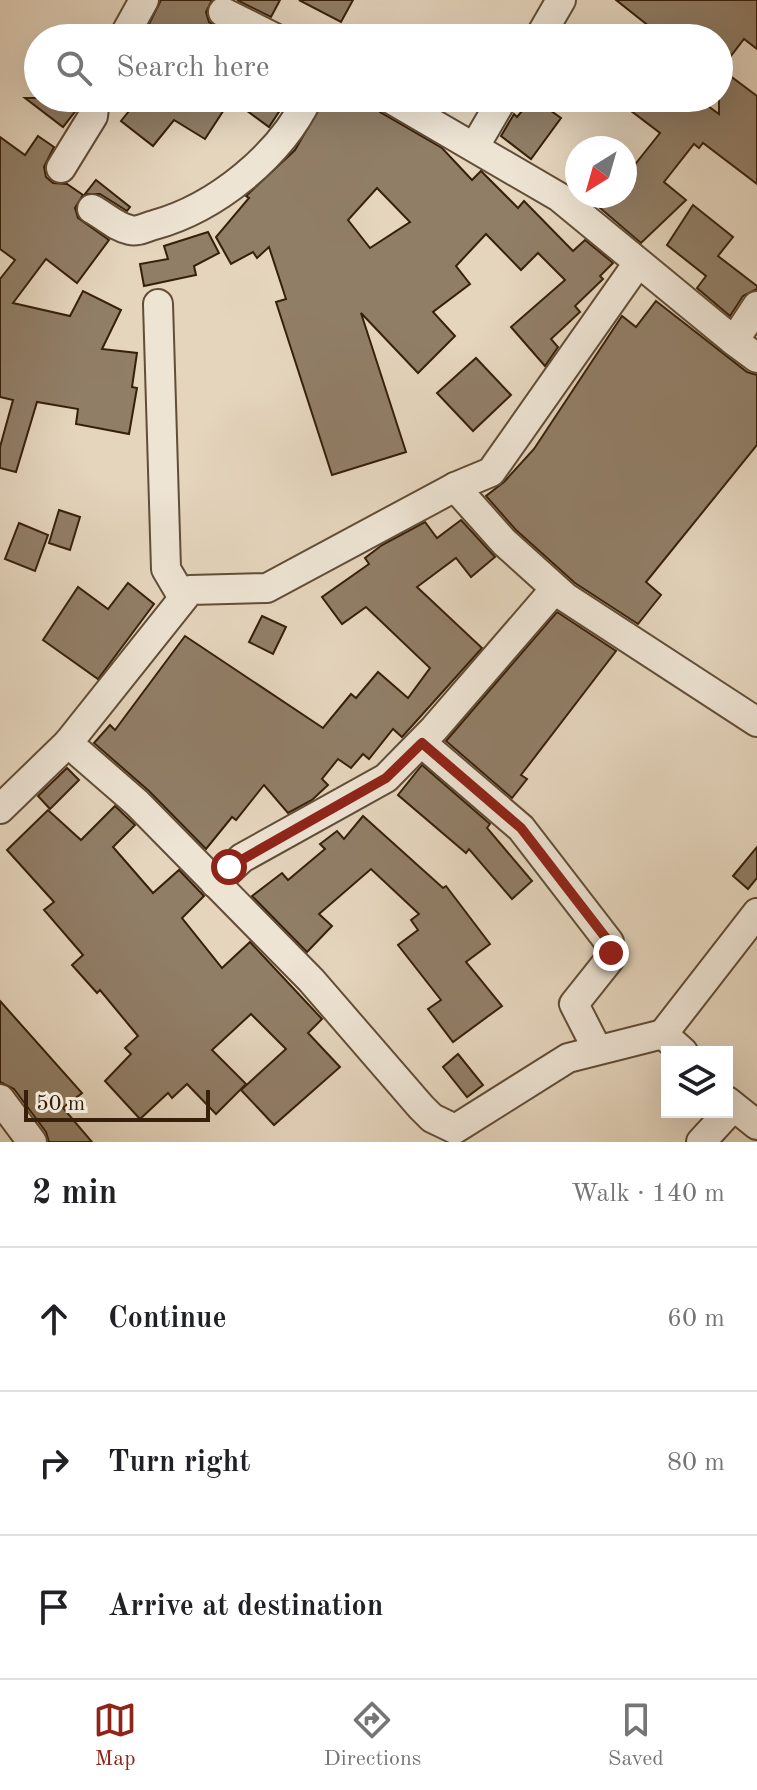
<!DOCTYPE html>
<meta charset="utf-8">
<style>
body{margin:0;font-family:"Old Standard TT",serif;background:#f6f6f6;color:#202124}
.controls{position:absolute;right:24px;bottom:24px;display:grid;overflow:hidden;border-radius:0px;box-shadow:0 8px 32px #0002}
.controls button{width:72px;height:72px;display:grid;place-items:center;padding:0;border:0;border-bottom:2px solid #e0e0e0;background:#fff;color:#202124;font:40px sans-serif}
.compass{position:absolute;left:565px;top:136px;width:72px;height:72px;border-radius:50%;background:#fff;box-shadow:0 8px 32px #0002;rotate:217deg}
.scale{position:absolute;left:24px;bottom:20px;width:186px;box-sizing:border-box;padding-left:8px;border:4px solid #372009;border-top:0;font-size:22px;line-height:28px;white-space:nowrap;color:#372009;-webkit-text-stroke:6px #eee4d4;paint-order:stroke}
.stop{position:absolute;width:24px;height:24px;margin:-18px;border:6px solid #8f2418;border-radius:50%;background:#fff}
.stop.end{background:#8f2418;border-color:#fff;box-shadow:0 2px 8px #0008}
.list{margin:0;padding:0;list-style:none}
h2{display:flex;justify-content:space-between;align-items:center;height:104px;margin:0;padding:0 32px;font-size:34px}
h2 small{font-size:26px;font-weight:400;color:#757577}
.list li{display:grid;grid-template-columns:52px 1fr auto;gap:24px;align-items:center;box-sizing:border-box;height:144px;padding:0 32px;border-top:2px solid #e0e0e0}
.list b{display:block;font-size:30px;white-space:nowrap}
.list em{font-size:26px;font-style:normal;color:#757577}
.icon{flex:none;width:44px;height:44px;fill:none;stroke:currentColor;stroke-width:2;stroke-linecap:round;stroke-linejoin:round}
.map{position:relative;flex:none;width:757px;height:1142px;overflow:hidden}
.search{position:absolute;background:#fff;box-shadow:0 8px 32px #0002;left:24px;right:24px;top:24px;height:88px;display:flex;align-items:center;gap:20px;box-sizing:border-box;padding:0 28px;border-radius:44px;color:#757577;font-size:30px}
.sheet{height:536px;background:#fff}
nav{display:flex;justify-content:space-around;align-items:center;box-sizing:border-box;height:112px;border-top:2px solid #e0e0e0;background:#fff;font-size:22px;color:#757577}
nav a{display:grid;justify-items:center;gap:4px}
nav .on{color:#8f2418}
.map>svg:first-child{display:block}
</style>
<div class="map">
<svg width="757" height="1142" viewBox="0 0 757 1142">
<rect width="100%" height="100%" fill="#e5d5bd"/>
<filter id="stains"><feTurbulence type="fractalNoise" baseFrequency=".0025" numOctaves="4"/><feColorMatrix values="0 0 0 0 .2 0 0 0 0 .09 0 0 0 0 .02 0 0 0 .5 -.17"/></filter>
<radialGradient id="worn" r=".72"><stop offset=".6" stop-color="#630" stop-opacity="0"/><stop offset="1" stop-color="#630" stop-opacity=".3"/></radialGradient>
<g fill="#917e67" stroke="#372009" stroke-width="2" fill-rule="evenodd">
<polygon points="161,0 212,0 206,12 209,22 237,38 142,38"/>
<polygon points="237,0 280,0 271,17"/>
<polygon points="299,0 353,0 341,22"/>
<polygon points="616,0 757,0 757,49 744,39 721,69 757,96 757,184 703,143 699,148 694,144 664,182 686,200 641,243 600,208 610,196 625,196 625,177 660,133 614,98 697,98 719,114 719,38 664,38"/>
<polygon points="25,98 78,98 77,109 63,127"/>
<polygon points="112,98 288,98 269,127 231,99 205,139 174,120 153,146 121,121 129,111"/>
<path d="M 325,98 L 372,98 L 380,112 L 442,148 L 472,180 L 481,171 L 518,208 L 524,201 L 573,251 L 585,240 L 613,263 L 600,276 L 603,279 L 575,306 L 580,312 L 551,339 L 558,347 L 545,366 L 511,327 L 565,280 L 538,253 L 521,270 L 486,234 L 456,266 L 470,284 L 433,312 L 455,336 L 418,373 L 361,313 L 406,452 L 332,475 L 276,302 L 286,299 L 269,247 L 257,258 L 253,252 L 231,264 L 216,237 L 249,198 L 246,196 L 295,150 ZM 377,188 L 410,222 L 370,248 L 348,220 Z"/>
<polygon points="533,98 561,118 531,159 501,136 514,114 517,117"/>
<polygon points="38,136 54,147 44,167 46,177 53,183 67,184 83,195 75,208 78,218 109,240 77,283 46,259 13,303 70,316 83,291 121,310 102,349 137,353 132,387 137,388 129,434 76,424 78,409 37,402 16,472 0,468 0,447 13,400 0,397 0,279 15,260 0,249 0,137 25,155"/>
<polygon points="96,180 130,207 127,211 100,194 85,194"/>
<polygon points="693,205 733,237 718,256 757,286 757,289 743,296 730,316 697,288 706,276 667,245"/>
<polygon points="208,232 219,253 194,266 196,275 144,286 140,264 168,259 164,246"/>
<polygon points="656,301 747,372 757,375 757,445 646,582 661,595 638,624 575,583 516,530 486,496 504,482 534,449 622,316 636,327"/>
<polygon points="476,358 511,395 473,431 437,393"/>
<polygon points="59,510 80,517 70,550 49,543"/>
<polygon points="461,520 495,557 471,577 456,558 417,587 482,648 402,737 393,729 369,759 363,754 351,768 338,759 322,779 328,785 312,800 288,813 264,785 236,820 232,817 206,849 149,791 94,743 110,725 115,730 185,636 323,728 351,694 356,698 378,672 408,698 430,668 366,607 342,624 322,597 369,564 365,558 382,545 425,522 437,538"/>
<polygon points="19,523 48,535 35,571 5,559"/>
<polygon points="128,583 154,604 98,679 43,640 78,587 108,609"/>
<polygon points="557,612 616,651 521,775 527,779 512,798 446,741"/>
<polygon points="262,616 286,627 273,654 249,642"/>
<polygon points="422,765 490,824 487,828 532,881 512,899 469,849 466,853 398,795"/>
<polygon points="67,768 79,780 50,809 38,796"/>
<polygon points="115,806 135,825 113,847 153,893 179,870 204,896 182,918 222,968 250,942 322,1019 308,1033 340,1067 274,1125 241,1090 286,1049 251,1014 212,1050 246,1084 216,1114 187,1084 172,1098 168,1093 140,1119 105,1081 131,1054 125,1048 138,1036 100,990 97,993 72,965 83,955 44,910 54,902 7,850 48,810 81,840"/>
<polygon points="363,816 443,888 446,886 490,944 466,962 502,1006 453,1042 428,1009 441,1000 398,945 418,930 411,920 419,914 371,869 319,914 332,926 307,952 252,896 282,873 288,880 325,849 320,844 337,831 344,839"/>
<polygon points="757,847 757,878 748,889 733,876"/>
<polygon points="0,1001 82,1093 63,1108 92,1142 49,1142 46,1132 14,1089 0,1082"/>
<polygon points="458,1054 483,1085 467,1097 443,1067"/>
</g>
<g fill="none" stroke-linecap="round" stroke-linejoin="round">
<defs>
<g id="minor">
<polyline points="223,12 275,38"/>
<polyline points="123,38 144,0"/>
<polyline points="539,38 561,0"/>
<polyline points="389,98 559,197 734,341 757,306"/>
<polyline points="475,146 503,98"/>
<polyline points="61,168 93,116 95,98"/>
<path d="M 92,209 C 105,216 116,227 130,230 C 138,232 146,227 154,225 C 216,208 280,156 308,98"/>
<polyline points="158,304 166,569 183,598"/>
<polyline points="734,341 757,358"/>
<polyline points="455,487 504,542 565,597 757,722"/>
<polyline points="68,743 137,803 311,980 421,1107 432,1118 455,1129 568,1058 663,1034"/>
<polyline points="422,743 521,828 609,942 609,960 574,1004 597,1049"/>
<polyline points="0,809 68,743 190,590 267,588 455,487 491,472 638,263"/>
<polyline points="215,883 242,858 386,778 434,729 555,589"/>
<polyline points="683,1052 663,1034 757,913"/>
<polyline points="0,1099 32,1142"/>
<polyline points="727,1101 757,1125"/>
<polyline points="701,1142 733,1107"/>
</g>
</defs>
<use href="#minor" stroke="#624d36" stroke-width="32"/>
<use href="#minor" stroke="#eee4d4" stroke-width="28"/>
</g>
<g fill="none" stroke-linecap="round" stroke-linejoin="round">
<polyline stroke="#8f2418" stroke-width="10" points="229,867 386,778 422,743 521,828 609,942 611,953"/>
</g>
<rect width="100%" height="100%" filter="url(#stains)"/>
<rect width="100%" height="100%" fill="url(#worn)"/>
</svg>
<div class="controls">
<button><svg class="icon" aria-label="layers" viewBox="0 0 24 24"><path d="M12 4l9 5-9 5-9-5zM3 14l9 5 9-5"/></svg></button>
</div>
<svg class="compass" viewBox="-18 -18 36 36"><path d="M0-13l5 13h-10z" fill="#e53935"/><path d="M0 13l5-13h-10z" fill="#757577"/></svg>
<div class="scale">50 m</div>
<div class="stop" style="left:229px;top:867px"></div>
<div class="stop end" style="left:611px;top:953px"></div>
<div class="search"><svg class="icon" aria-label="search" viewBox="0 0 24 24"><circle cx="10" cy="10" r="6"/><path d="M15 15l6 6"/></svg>Search here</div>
</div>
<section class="sheet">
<h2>2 min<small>Walk · 140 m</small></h2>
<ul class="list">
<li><svg class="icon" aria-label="ahead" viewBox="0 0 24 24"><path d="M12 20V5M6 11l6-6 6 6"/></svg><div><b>Continue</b></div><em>60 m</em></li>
<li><svg class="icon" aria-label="right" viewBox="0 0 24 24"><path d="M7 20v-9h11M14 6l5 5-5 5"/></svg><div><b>Turn right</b></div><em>80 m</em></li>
<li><svg class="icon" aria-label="arrive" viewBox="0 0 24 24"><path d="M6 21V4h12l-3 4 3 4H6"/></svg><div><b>Arrive at destination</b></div></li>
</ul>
</section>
<nav>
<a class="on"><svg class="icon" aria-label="map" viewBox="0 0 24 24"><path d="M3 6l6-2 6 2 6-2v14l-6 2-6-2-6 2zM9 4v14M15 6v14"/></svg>Map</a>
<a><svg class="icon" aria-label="directions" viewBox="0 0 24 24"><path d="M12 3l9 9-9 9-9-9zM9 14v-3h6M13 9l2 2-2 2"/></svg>Directions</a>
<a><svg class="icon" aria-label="saved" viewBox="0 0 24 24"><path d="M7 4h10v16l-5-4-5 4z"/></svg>Saved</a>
</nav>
